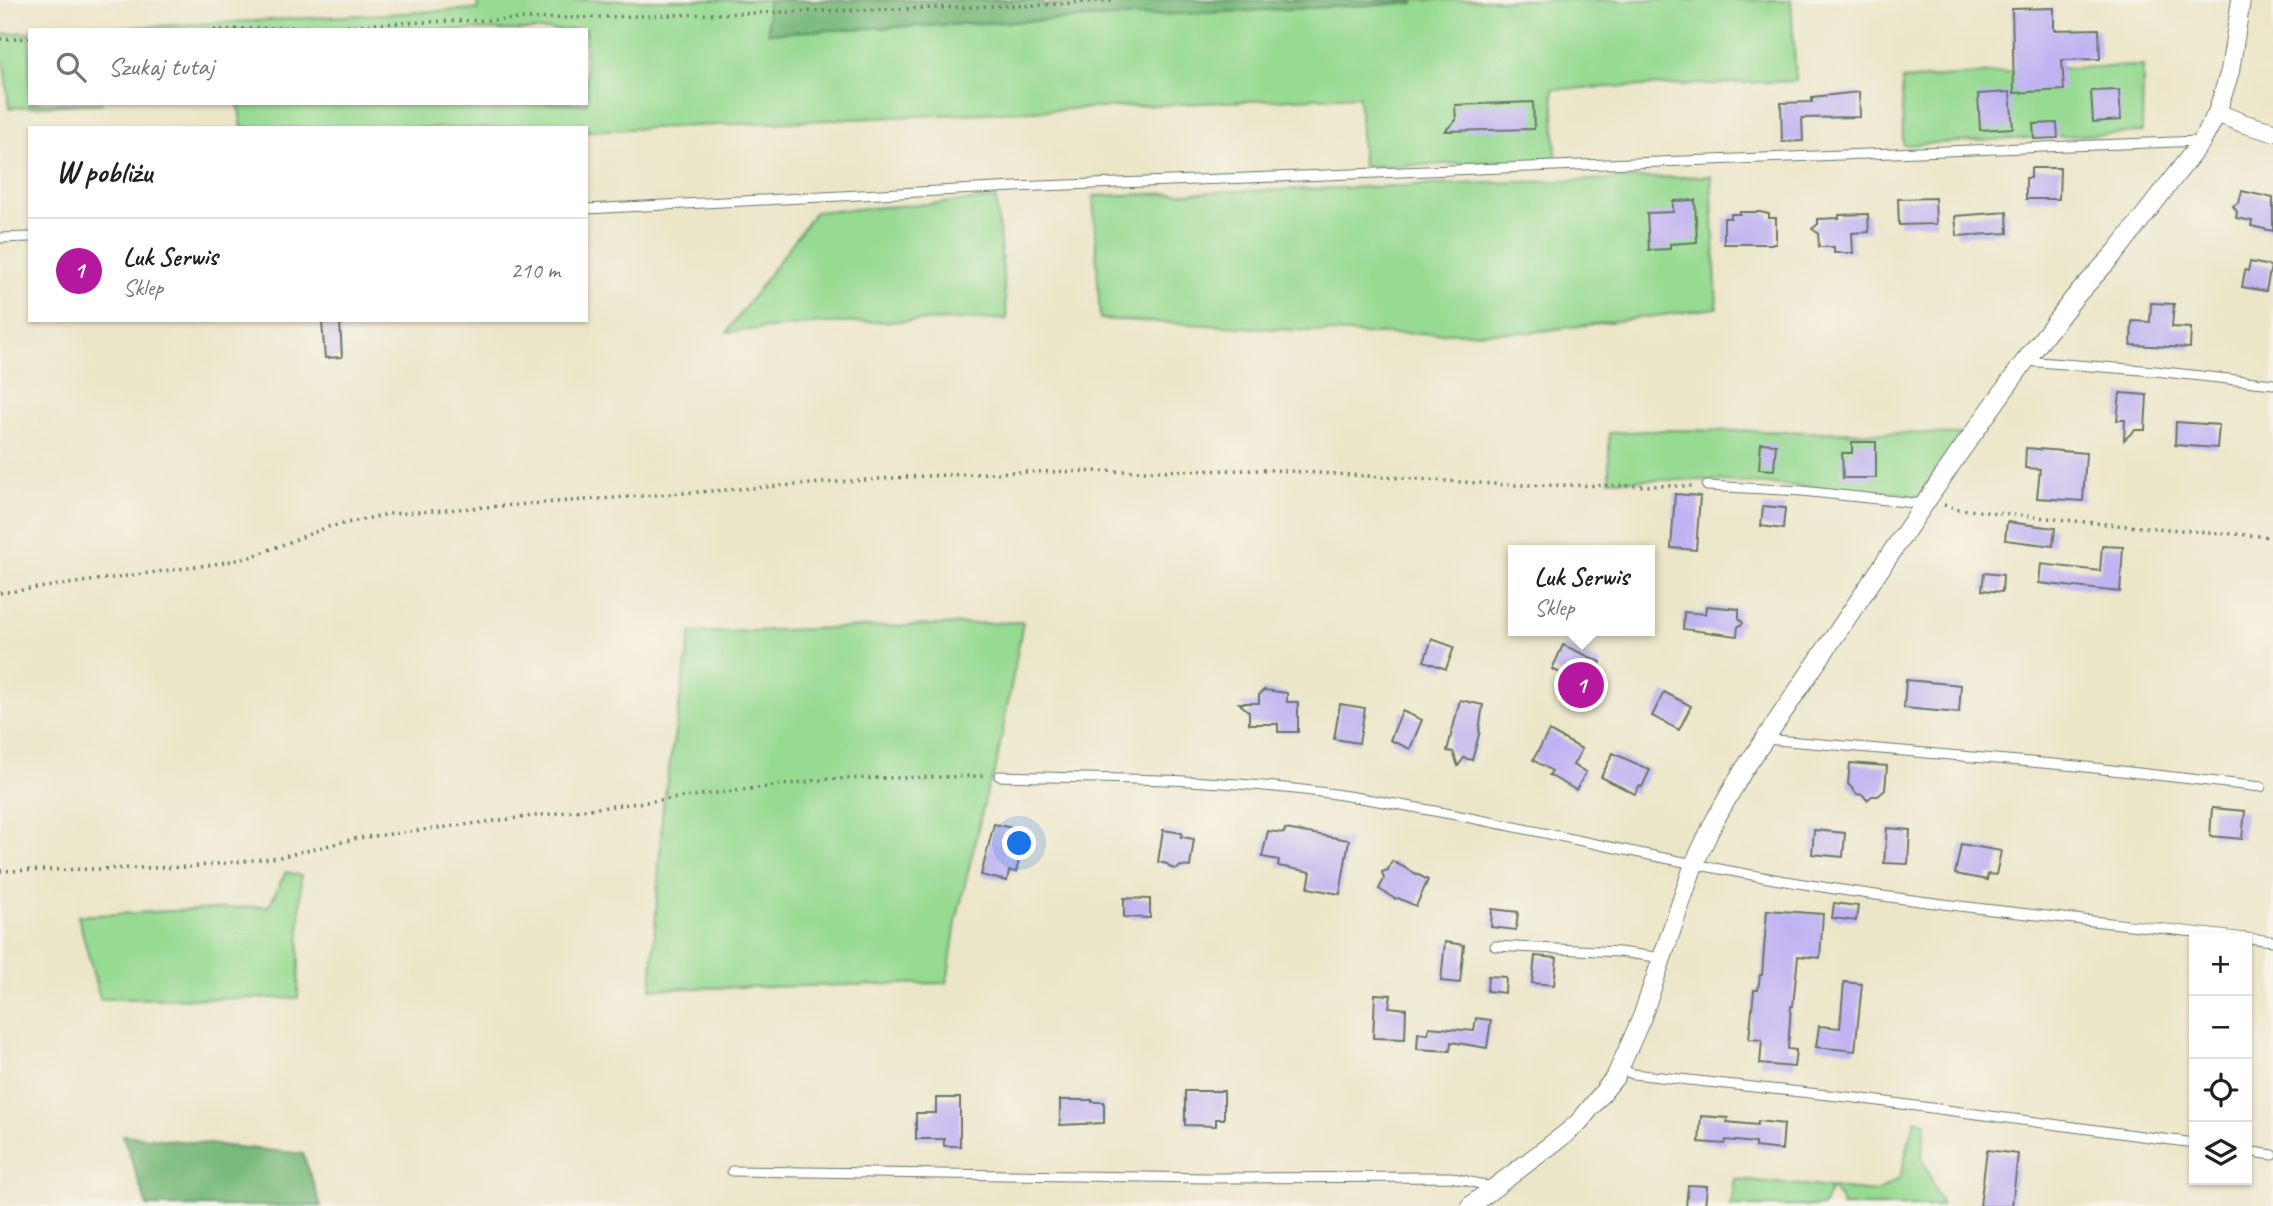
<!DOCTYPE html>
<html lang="pl">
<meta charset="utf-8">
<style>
body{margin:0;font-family:Caveat,sans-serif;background:#f2f2f2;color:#202124}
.controls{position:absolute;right:21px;bottom:21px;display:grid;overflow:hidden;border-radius:0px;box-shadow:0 2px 5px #0004}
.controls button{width:63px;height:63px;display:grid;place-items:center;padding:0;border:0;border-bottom:2px solid #e0e0e0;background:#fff;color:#202124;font:35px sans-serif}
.you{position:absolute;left:1020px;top:844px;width:24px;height:24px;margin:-18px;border:5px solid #fff;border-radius:50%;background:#1a73e8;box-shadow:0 0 0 10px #1a73e833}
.badge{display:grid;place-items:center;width:46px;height:46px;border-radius:50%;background:#b5179e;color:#fff;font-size:23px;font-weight:700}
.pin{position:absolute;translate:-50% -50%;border:4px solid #fff;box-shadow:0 2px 7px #0006}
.popup{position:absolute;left:1508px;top:545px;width:147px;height:91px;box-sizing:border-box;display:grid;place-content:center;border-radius:0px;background:#fff;filter:drop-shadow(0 2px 5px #0005);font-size:23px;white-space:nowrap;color:#757577}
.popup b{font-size:26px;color:#202124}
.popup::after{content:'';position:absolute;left:50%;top:100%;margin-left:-14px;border:14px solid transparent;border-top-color:#fff}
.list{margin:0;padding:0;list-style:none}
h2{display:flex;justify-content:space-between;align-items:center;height:91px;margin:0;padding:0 28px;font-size:30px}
h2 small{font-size:23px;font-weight:400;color:#757577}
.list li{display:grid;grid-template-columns:46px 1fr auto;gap:21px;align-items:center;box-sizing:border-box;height:105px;padding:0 28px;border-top:2px solid #e0e0e0}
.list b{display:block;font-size:26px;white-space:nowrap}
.list p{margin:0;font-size:23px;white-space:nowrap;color:#757577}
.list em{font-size:23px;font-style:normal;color:#757577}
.icon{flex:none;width:38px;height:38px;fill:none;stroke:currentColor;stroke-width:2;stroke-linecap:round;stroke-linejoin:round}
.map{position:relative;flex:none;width:2273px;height:1206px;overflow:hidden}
.search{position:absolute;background:#fff;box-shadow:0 2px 5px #0004;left:28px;top:28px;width:560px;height:77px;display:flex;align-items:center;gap:18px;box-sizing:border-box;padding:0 24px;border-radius:0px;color:#757577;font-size:26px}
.panel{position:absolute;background:#fff;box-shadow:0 2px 5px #0004;left:28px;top:126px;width:560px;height:196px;border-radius:0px}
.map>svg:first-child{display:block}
</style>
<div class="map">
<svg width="2273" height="1206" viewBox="0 0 2273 1206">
<rect width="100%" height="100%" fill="#f7f3e8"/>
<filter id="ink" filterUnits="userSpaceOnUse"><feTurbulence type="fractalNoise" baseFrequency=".0143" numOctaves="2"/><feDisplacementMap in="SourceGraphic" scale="14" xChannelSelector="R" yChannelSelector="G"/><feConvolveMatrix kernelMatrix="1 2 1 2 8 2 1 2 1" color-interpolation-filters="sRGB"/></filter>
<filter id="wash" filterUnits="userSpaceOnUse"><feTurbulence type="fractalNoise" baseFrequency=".00686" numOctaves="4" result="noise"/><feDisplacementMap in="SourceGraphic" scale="28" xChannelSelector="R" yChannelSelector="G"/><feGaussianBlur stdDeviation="1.57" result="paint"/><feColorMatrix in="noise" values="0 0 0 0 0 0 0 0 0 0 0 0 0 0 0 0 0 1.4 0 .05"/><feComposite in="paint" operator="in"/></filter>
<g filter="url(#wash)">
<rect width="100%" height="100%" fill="#ece6c9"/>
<g fill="#97da92" stroke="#5b8c63" stroke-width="2">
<polygon points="477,0 768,0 769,33 1414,3 1414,0 1791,0 1796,81 1553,89 1556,160 1363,167 1359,96 586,131 586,128 242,128 238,103 586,103 586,30 77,30 478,9"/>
<polygon points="30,32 30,103 103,103 9,108 4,63 0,63 0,34"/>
<polygon points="2143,66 2142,132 1903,145 1902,80 2062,68"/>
<polygon points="1711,176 1717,308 1533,332 1365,334 1100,319 1093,196"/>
<polygon points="996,199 1007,319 822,323 727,332 815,212"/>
<polygon points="1666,430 1962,434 1918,498 1898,493 1710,480 1609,480 1609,433"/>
<polygon points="1023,622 995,772 988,787 956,922 947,983 651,989 663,806 691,633"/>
<polygon points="286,872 301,876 298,998 100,999 78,916 269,906"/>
<polygon points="1915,1120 1926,1122 1922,1157 1942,1206 1841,1206 1842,1201 1831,1188 1823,1206 1731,1206 1735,1179 1877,1192 1900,1177"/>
</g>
<g fill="#79ba7c" stroke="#4c7c58" stroke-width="2">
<polygon points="768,0 1042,0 1043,5 1114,0 1414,0 1414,3 768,33"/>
<polygon points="123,1135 303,1154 321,1206 147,1206"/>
</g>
<g id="blocks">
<g fill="#c1b3f2">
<polygon points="2054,8 2054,30 2099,29 2100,59 2062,60 2064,90 2014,93 2012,9"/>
<polygon points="2119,90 2121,120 2093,122 2091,91"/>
<polygon points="1859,92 1860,117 1802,118 1803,141 1782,142 1781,103 1812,102 1812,97"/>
<polygon points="2010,92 2013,128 1980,130 1978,94"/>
<polygon points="1533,102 1534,129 1445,131 1456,120 1455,105"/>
<polygon points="2057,123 2058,138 2034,139 2033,124"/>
<polygon points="2031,168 2060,168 2059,199 2026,199 2026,178 2031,178"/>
<polygon points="2242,191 2273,198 2273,231 2251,226 2252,221 2236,218 2237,212 2233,206 2239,202"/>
<polygon points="1935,198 1936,224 1899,225 1898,199"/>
<polygon points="1695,200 1697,242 1670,244 1670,249 1649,250 1647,213 1673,212 1673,201"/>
<polygon points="1740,212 1760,212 1769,214 1769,218 1776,218 1776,244 1724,244 1724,218 1731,218 1731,214 1740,214"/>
<polygon points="2007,212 2008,233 1957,236 1955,216"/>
<polygon points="1868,214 1869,232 1852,233 1853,253 1834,253 1834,247 1819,247 1818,233 1812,229 1818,224 1818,219 1839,218 1839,215"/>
<polygon points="2250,262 2271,266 2266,291 2242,287 2245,270 2248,271"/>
<polygon points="2151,303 2174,304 2172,327 2191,328 2190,348 2131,345 2132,321 2150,322"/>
<polygon points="340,322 342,357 325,358 322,323"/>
<polygon points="2120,393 2147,395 2145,430 2135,430 2124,440 2125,420 2117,420"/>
<polygon points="2176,422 2219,425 2217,448 2175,445"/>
<polygon points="1852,442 1876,442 1876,478 1843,478 1842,453 1852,453"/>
<polygon points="1761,443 1776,444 1774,470 1759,469"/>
<polygon points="2026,448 2086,453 2083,501 2037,498 2040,469 2025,468"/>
<polygon points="1675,494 1700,496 1696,550 1671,548"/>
<polygon points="1763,506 1785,508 1783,529 1761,526"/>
<polygon points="2007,522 2055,528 2053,546 2005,540"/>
<polygon points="2102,546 2123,547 2120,592 2039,583 2041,564 2100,571"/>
<polygon points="1984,573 2003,575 2002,592 1982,590"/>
<polygon points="1706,606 1739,609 1739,618 1743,623 1738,627 1737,636 1683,629 1684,612 1705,614"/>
<polygon points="1432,639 1454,647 1446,669 1424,661"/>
<polygon points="1563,645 1601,662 1590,687 1552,669"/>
<polygon points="1906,680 1961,685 1959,713 1904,708"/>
<polygon points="1264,690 1287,693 1287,702 1298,702 1298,732 1278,732 1278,724 1249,724 1249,712 1239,703 1259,703 1259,695"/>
<polygon points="1664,692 1691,706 1679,730 1652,716"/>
<polygon points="1460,700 1483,705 1479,730 1480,731 1472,760 1464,758 1458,766 1453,752 1447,751"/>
<polygon points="1340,704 1365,708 1359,743 1334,739"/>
<polygon points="1402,711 1422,720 1410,749 1390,740"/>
<polygon points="1549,731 1582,749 1573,765 1586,772 1576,790 1549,775 1552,771 1533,760"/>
<polygon points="1613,753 1650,770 1642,787 1639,786 1635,794 1601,777"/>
<polygon points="1850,763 1887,766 1885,790 1878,796 1872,796 1867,800 1863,795 1857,794 1848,784"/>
<polygon points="2212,808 2245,811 2242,839 2210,836"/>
<polygon points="994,824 1012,828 1010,837 1024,841 1016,872 1009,871 1007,881 981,875"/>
<polygon points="1887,828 1910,830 1908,864 1884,863"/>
<polygon points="1285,829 1349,840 1340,894 1308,888 1311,872 1278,866 1279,860 1262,857 1268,831 1284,833"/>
<polygon points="1163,830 1182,833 1181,837 1194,839 1190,867 1181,866 1177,869 1171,868 1167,864 1158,862"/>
<polygon points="1814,830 1845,833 1843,857 1812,854"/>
<polygon points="1961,844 2001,851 1996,875 1988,874 1987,880 1955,874"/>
<polygon points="1392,861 1428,880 1416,906 1398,898 1395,899 1379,889 1384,879 1382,872 1388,870"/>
<polygon points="1124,898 1150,899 1150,918 1124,917"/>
<polygon points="1834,903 1858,906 1856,921 1832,918"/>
<polygon points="1492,909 1518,912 1516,930 1491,927"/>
<polygon points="1767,910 1823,914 1820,958 1798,956 1793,1006 1791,1006 1788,1049 1796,1050 1794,1067 1760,1064 1762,1040 1749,1039 1754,990 1758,990 1760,975 1762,975"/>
<polygon points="1445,942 1464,945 1460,983 1441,981"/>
<polygon points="1535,956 1557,958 1554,985 1532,983"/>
<polygon points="1488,976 1506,977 1505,993 1487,991"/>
<polygon points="1844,982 1862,984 1855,1051 1816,1047 1819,1026 1840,1028"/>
<polygon points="1375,994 1391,995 1389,1007 1406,1009 1405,1039 1373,1038"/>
<polygon points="1476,1018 1491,1020 1487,1048 1451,1042 1450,1051 1417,1049 1418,1033 1428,1034 1429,1027 1474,1031"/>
<polygon points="1185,1091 1224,1091 1224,1119 1216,1119 1216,1126 1185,1125"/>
<polygon points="936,1098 960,1098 960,1146 944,1146 944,1139 916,1139 916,1113 936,1113"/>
<polygon points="1060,1100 1092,1100 1092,1102 1104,1102 1104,1123 1060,1125"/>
<polygon points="1701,1116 1728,1118 1727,1122 1757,1125 1758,1121 1784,1124 1782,1150 1755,1147 1755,1143 1726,1140 1725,1144 1699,1142"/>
<polygon points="1987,1150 2018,1154 2012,1206 1980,1206"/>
<polygon points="1688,1185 1707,1186 1705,1206 1686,1206"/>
</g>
</g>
</g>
<g filter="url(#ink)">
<use href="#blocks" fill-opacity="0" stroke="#677868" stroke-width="2"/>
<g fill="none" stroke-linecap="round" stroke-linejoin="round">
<defs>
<g id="service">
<polyline points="586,209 1015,187 2200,141"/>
<polyline points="0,238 30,237"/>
<polyline points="2025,361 2155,371 2273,384"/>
<polyline points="1707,486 1802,491 1924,504"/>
<polyline points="1765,739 2077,766 2261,787"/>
<path d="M 999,776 C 1113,779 1228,778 1341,795 C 1492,818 1641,857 1792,882 C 1951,909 2113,922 2273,941"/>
<polyline points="1495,946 1619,952 1663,958"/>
<polyline points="1620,1069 1633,1074 1856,1098 2194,1143"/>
<polyline points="2247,1151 2273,1155"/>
<polyline points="732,1171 1209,1178 1451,1177 1492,1187"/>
</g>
<g id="minor">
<polyline points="2217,113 2245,124 2273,132"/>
<polyline points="1470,1206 1564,1135 1580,1121 1616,1076 1642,1017 1694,864 1716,818 1743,771 1957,456 2025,361 2074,298 2116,252 2202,141 2217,113 2230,71 2241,0"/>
</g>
</defs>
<use href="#service" stroke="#677868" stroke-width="11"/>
<use href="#minor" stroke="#677868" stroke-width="20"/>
<g stroke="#677868" stroke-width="3.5" stroke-dasharray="2 5" stroke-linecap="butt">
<polyline points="214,30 454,21 1043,5 1114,0"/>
<polyline points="0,39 30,38"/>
<polyline points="1944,505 1959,509 2115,525 2273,537"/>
<polyline points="0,593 209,565 248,558 328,527 389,514 907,477 1010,472 1272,470 1510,485 1695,486"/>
<polyline points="0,871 189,867 280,857 359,838 829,779 987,776"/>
</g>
<use href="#service" stroke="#fff" stroke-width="9"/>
<use href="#minor" stroke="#fff" stroke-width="18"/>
</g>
</g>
</svg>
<div class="controls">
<button>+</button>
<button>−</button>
<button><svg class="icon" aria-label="locate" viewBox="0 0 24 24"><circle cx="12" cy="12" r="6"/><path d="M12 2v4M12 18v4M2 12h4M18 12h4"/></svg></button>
<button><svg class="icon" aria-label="layers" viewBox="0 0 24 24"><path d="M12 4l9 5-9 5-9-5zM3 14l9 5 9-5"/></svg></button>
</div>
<div class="you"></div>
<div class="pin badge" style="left:1581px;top:685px">1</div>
<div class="popup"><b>Luk Serwis</b>Sklep</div>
<div class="search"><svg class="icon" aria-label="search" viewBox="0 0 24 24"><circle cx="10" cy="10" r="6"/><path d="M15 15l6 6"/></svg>Szukaj tutaj</div>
<section class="panel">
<h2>W pobliżu<small></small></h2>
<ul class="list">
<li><span class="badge">1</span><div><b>Luk Serwis</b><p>Sklep</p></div><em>210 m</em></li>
</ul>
</section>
</div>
